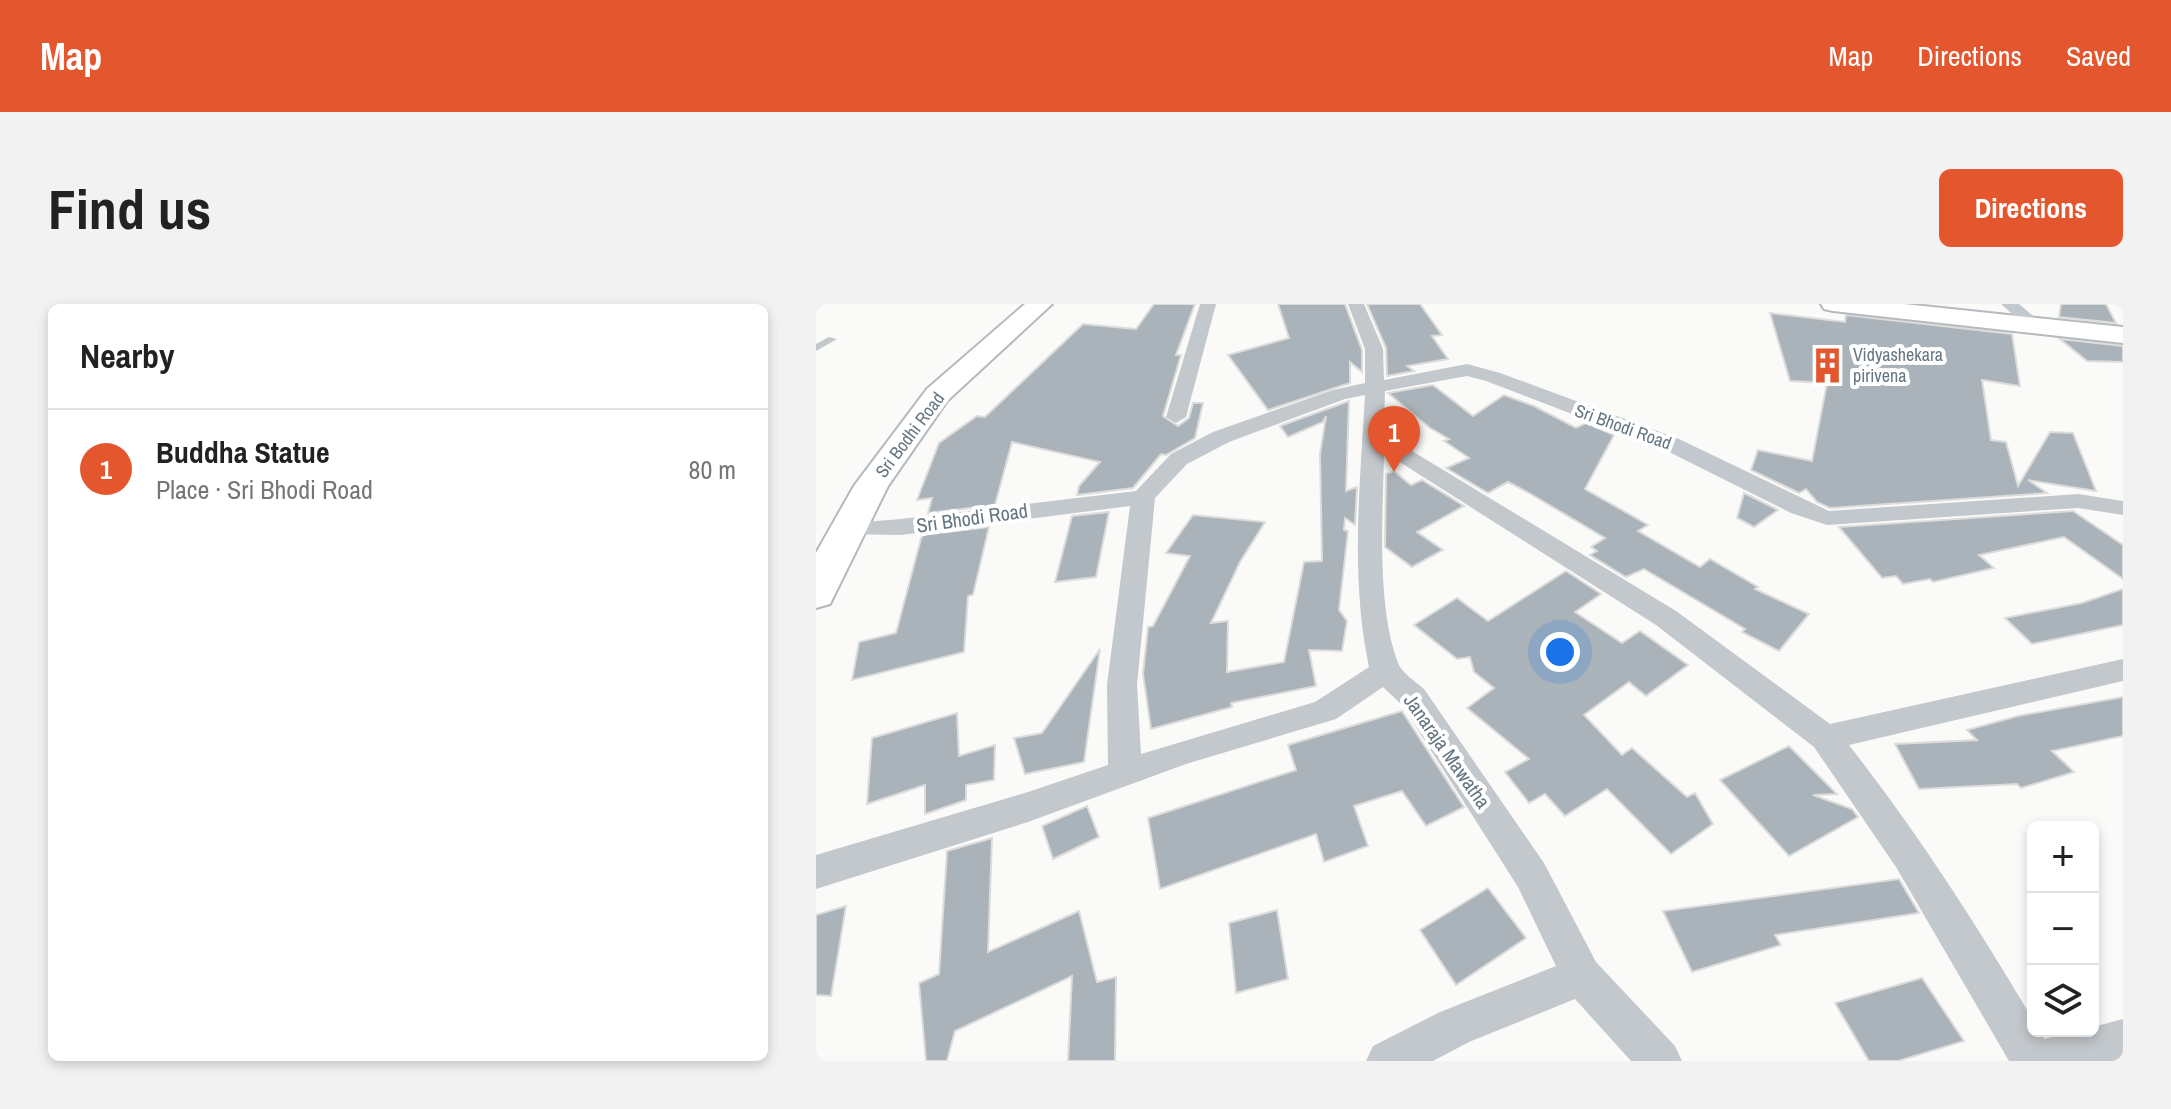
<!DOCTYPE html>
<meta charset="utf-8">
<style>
body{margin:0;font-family:"Archivo Narrow",sans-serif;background:#f2f2f2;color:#222}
.controls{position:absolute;right:24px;bottom:24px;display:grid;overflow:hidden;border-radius:12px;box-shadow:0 4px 12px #0003}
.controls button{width:72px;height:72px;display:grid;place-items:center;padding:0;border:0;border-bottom:2px solid #e0e0e0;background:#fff;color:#222;font:40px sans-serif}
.you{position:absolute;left:744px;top:348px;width:28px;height:28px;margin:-20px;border:6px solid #fff;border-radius:50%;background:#1a73e8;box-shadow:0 0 0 12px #1a73e833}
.badge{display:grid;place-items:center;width:52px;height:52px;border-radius:50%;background:#e4572e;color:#fff;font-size:26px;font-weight:700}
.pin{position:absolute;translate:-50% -66px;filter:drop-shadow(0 2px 4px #0008)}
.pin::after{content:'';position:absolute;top:42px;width:28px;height:24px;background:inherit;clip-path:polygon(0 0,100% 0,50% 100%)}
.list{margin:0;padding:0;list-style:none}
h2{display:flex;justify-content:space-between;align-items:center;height:104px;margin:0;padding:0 32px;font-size:34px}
h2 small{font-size:26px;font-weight:400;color:#767676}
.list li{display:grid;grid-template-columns:52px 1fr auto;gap:24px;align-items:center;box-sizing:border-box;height:120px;padding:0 32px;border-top:2px solid #e0e0e0}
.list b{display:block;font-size:30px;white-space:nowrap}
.list p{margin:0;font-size:26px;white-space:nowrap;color:#767676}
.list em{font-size:26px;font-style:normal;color:#767676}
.icon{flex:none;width:44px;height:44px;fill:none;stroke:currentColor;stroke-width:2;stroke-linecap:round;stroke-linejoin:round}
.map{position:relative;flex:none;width:1307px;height:757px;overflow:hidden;border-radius:12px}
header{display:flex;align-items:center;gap:48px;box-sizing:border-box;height:112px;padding:0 40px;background:#e4572e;color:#fff}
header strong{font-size:38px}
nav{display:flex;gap:44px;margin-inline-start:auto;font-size:28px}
.intro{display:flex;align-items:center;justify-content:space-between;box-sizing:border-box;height:192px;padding:0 48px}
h1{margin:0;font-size:56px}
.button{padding:20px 36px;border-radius:12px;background:#e4572e;color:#fff;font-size:28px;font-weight:700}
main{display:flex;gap:48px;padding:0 48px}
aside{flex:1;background:#fff;border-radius:12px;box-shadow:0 4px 12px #0003}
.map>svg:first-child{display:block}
</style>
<header>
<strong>Map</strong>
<nav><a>Map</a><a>Directions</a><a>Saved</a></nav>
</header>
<div class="intro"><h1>Find us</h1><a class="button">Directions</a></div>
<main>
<aside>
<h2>Nearby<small></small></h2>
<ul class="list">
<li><span class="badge">1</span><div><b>Buddha Statue</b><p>Place · Sri Bhodi Road</p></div><em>80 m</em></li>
</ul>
</aside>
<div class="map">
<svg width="1307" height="757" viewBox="0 0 1307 757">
<rect width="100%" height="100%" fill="#fafaf8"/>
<g fill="#aab3b9" stroke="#dcdcda" stroke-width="2">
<polygon points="338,0 379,0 360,51 365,51 347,112 362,122 373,114 377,99 387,99 379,134 350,151 345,150 317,184 261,191 263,182 284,158 196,138 179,201 112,209 116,194 101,196 123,139 161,112 169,113 267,20 320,25"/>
<polygon points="462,0 529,0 546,46 546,68 534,58 534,79 452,106 412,51 473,34"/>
<polygon points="551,0 604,0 626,31 616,32 632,55 591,62 598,67 571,72 570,44"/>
<polygon points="1245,0 1290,0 1300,19 1243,13"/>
<polygon points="954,9 1029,18 1030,11 1196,30 1204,82 1166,76 1175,136 1190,138 1202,182 1234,128 1257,129 1280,187 1212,176 1231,189 1014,204 1001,198 990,185 983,189 935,166 942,146 996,157 1011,79 974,77"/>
<polygon points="1244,35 1307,42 1307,58 1271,57"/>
<polygon points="617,81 657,112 688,91 718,102 760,124 770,119 798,131 769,185 832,221 822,227 884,263 894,255 942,283 939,285 993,310 963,347 926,328 929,325 828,265 810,273 774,251 781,247 775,243 789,234 713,189 692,178 672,189 630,164 653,154 628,137 633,135 614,124 572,89"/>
<polygon points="533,97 530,187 541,183 539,221 529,214 528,226 532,227 523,306 531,317 526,347 493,346 500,382 415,399 416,403 335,425 327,370 332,323 337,322 374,252 350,249 377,211 449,218 424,258 395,319 412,317 411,368 468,358 488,258 506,257 504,150 510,112 507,118 472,133 464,122"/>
<polygon points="578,167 595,181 606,176 648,202 601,228 627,246 596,263 569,243 570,170"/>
<polygon points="928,189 962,206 938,223 921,214"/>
<polygon points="1257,207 1307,241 1307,275 1248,233 1163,251 1178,264 1117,278 1114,275 1087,280 1080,272 1066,274 1023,223"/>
<polygon points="293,208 280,273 239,278 256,212"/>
<polygon points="173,223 157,291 152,292 148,348 36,376 43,338 80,329 106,231"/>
<polygon points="750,267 785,290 759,308 806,339 824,327 872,361 830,392 813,378 768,411 806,451 816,444 871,493 879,489 897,520 855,550 791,485 749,512 729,490 713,499 689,468 713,455 651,404 678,384 658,368 654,353 641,355 598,321 641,294 672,317"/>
<polygon points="1307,285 1307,321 1216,340 1189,314 1266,299"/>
<polygon points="284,345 268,458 209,470 198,434 226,429"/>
<polygon points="1307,393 1307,432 1236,447 1258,468 1205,484 1201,480 1103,485 1079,440 1161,436 1151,426 1202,412"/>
<polygon points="586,407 648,503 610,522 586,487 538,502 552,542 508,558 500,530 344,585 332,514 480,466 472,441"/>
<polygon points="141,409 143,452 179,441 178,476 150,481 150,496 109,510 109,481 51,500 56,434"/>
<polygon points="973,442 1021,490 997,491 1036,505 1042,513 973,552 904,476"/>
<polygon points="271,502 283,533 237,555 226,522"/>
<polygon points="176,534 172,648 263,607 281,678 300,673 299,757 252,757 256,672 139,727 131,757 110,757 103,679 123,670 131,547"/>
<polygon points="1083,575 1103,609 959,631 965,641 876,668 847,607"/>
<polygon points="672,584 710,634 640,681 604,626"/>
<polygon points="30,602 15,692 0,691 0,611"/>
<polygon points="461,606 472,675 420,689 413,619"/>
<polygon points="1106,674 1148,737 1082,757 1053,757 1019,699"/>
</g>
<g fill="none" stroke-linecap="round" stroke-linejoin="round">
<defs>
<polygon id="secondary" points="209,0 236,0 131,97 72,182 14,300 0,304 0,249 38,182 111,85"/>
<polygon id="primary" points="1005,0 1088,0 1307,23 1307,39 1017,7 1008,5"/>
</defs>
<use href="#secondary" stroke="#b3babf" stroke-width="4"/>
<use href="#primary" stroke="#b5babe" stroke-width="4"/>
<polygon fill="#c3c8cc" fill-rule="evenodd" points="13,33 21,35 0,47 0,40"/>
<g fill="#c3c8cc" fill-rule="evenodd">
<polygon points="384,0 400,0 370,113 360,119 350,113"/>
<path d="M 532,0 L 548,0 L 567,45 L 568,76 L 651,60 L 684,69 L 863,135 L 1013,207 L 1262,190 L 1307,197 L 1307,211 L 1262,204 L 1011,221 L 975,209 L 847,145 L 670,77 L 651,72 L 569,87 L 568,130 L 860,307 L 1014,420 L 1307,355 L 1307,377 L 1033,441 C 1101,528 1161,621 1217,716 L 1217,727 L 1224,727 L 1228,735 L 1260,727 L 1277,727 L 1277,723 L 1307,715 L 1307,757 L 1193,757 L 1080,563 L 998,443 L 840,321 L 568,148 C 567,210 560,301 582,359 C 586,369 600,378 608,385 L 728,559 L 780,658 L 859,742 L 866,757 L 815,757 L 759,695 L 653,738 L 617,757 L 550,757 L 557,742 L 624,708 L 740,662 L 702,583 L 586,401 L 567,383 L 520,415 L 370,460 L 212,518 L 0,585 L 0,551 L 212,488 L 292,461 L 291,381 L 314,202 L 85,231 L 23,230 L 20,225 L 23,220 L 85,215 L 320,187 L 355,150 L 397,128 L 517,86 L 549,79 L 549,45 ZM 549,91 C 544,181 534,273 553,363 L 499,398 L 325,450 L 321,381 L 339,194 L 371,160 L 413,138 L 529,95 Z"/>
<polygon points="1185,0 1203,0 1230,23 1221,28 1215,27"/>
</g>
<use href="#secondary" fill="#fff" fill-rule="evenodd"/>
<use href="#primary" fill="#fff" fill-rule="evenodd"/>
</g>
<defs>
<symbol id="building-bare" viewBox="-9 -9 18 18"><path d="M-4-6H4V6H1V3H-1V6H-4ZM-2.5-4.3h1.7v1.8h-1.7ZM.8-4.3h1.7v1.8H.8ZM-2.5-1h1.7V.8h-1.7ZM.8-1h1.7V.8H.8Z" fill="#e4572e" stroke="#fff" stroke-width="2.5" paint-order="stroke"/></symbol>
</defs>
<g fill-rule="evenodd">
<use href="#building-bare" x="986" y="36" width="51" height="51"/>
</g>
<g text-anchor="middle" stroke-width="8" stroke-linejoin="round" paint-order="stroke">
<g font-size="18" fill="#657683" stroke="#fff" text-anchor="start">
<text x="1037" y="57">Vidyashekara<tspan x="1037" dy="21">pirivena</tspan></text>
</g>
<g font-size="18" fill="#657683" stroke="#fff">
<text transform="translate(807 123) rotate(20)" y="6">Sri Bhodi Road</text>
<text transform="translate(94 131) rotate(-53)" y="6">Sri Bodhi Road</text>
</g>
<g font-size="20" fill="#657683" stroke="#fff">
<text transform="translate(156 214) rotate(-8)" y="7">Sri Bhodi Road</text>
<text transform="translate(631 447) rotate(55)" y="7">Janaraja Mawatha</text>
</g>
</g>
</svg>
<div class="controls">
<button>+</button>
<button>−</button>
<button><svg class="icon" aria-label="layers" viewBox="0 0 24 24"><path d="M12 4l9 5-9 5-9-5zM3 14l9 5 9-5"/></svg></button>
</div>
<div class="you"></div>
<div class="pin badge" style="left:578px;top:168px">1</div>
</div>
</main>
